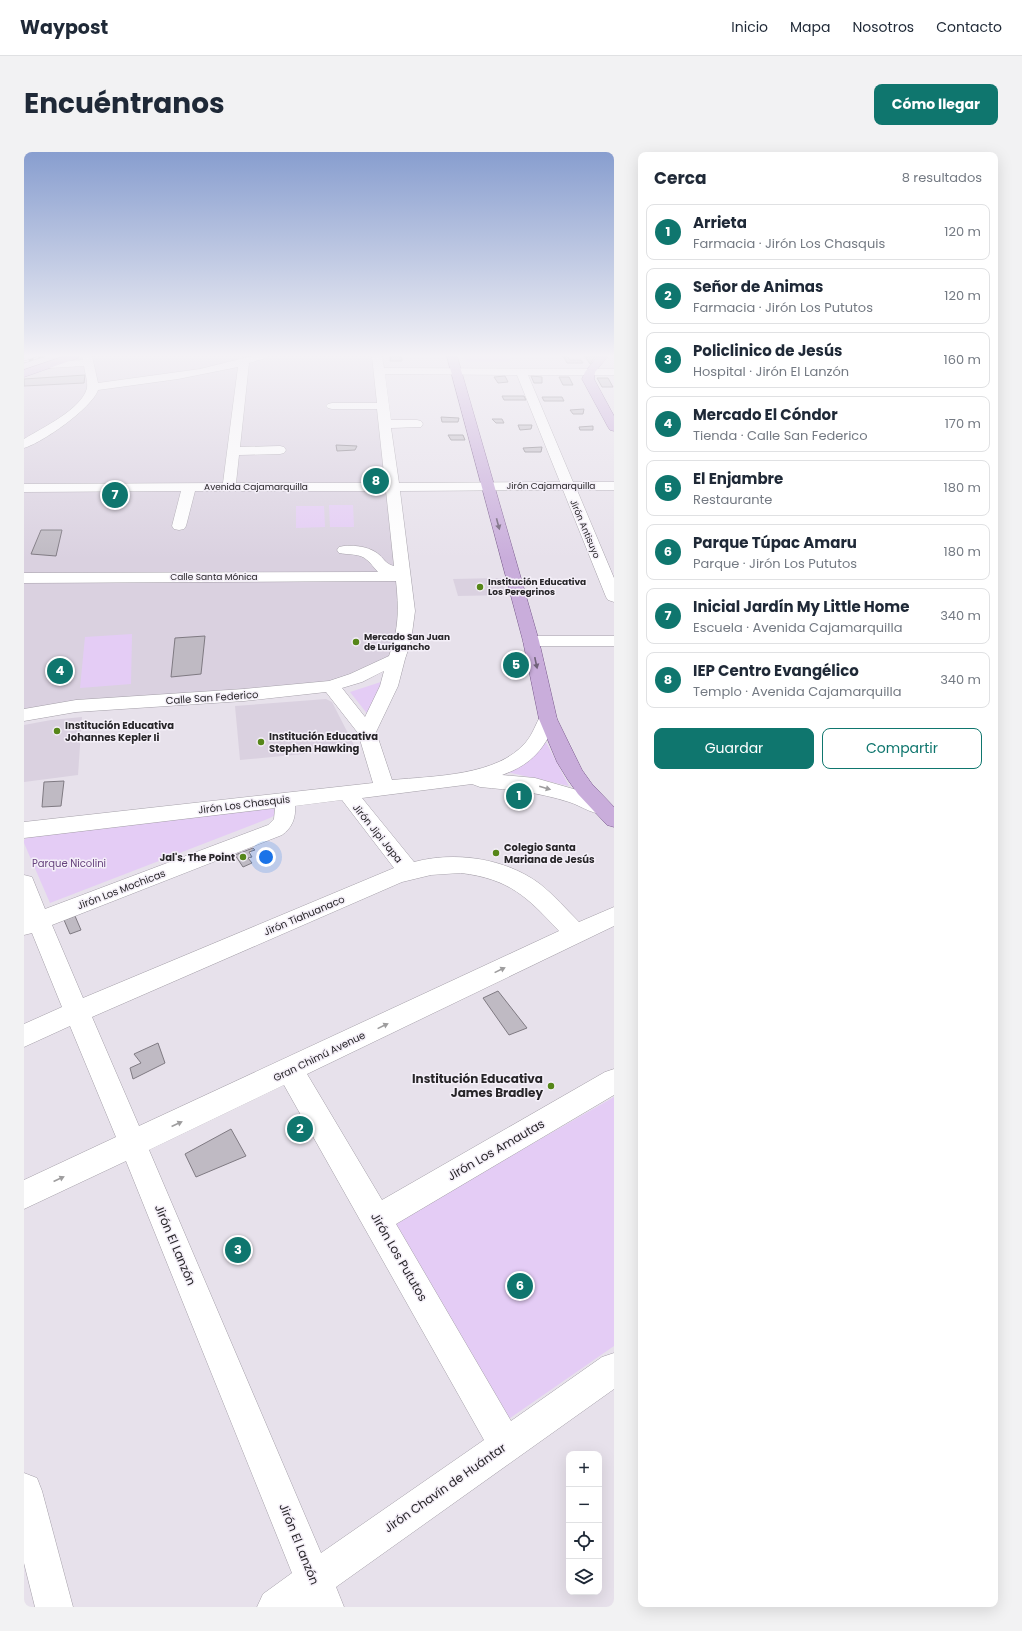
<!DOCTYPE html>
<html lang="es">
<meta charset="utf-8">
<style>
body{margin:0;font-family:Poppins,sans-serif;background:#f2f2f3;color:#1f2937}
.controls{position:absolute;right:12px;bottom:12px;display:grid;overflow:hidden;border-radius:8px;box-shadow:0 4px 16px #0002}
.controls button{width:36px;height:36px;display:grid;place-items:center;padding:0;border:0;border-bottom:1px solid #e0e1e3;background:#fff;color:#1f2937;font:20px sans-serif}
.you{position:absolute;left:242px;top:705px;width:14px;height:14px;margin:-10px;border:3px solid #fff;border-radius:50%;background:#1a73e8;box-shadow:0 0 0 6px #1a73e833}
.badge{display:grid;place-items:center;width:26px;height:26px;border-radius:50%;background:#0f766e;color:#fff;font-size:13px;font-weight:700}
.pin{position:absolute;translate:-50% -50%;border:2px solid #fff;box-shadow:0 1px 4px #0006}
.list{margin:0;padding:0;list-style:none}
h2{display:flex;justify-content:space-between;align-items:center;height:52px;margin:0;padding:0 16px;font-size:17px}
h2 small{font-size:13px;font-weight:400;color:#747a83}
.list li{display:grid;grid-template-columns:26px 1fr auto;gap:12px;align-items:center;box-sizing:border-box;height:56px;margin:0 8px 8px;padding:0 8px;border:1px solid #e0e1e3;border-radius:8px}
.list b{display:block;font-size:15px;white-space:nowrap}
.list p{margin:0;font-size:13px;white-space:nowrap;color:#747a83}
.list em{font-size:13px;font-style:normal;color:#747a83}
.actions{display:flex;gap:8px;padding:12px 16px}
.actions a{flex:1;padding:9px 0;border:1px solid #0f766e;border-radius:8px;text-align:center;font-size:14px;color:#0f766e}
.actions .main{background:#0f766e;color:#fff}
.icon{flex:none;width:22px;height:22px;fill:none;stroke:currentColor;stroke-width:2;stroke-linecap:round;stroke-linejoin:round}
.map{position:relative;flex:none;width:590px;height:1455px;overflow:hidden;border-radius:8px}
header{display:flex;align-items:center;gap:24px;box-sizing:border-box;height:56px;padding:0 20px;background:#fff;border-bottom:1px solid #e0e1e3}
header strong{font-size:19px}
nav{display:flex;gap:22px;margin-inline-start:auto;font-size:14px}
.intro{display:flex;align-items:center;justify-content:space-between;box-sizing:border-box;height:96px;padding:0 24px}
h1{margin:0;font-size:28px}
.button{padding:10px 18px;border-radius:8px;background:#0f766e;color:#fff;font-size:14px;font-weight:700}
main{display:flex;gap:24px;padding:0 24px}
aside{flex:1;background:#fff;border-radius:8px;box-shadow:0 4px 16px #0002}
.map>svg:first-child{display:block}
</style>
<header>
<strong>Waypost</strong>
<nav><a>Inicio</a><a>Mapa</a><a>Nosotros</a><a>Contacto</a></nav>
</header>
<div class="intro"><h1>Encuéntranos</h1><a class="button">Cómo llegar</a></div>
<main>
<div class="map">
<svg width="590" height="1455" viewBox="0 0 590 1455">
<rect width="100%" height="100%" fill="#e7e1eb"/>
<g fill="#dad1e0">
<polygon points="55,204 355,204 386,457 369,505 301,538 18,561 0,565 0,223"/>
<polygon points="477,426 483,443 434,444 429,427"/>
<polygon points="302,547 308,550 332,597 216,608 211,554"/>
<polygon points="58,565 54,623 0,630 0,573 27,568"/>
</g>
<g fill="#e4ccf5">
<polygon points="440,204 484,204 486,210 442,210"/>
<polygon points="305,353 329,353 330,375 306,375"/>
<polygon points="272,354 300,354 301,375 272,376"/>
<polygon points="108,482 107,532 56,536 61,485"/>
<polygon points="360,529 345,564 326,540"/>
<polygon points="521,590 523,592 545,634 483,620 509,602"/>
<polygon points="245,656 251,657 253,662 246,666 26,751 0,691 0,688 4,685"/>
<polygon points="590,945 590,1194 482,1269 367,1073"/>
</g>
<g fill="#bfbac3" stroke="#7f7a82">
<polygon points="366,204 377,204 378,209 366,209"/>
<polygon points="539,204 543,204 546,208 557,208 559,211 543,211"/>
<polygon points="561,204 571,204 566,212"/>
<polygon points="61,223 60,231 0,234 0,227"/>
<polygon points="481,224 484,230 474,231 470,225"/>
<polygon points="507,224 518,225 518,231 510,231"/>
<polygon points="535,225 545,225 549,233 539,233"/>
<polygon points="573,226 584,226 589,235 578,235"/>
<polygon points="478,244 500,244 502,248 480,248"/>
<polygon points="518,245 538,245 540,249 520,249"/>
<polygon points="560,257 559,262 549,262 546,258"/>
<polygon points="417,265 435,266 434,270 418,270"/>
<polygon points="468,267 478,267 480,271 472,271"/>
<polygon points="494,273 508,273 507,277 496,278"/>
<polygon points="569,274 569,278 556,278 555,275"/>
<polygon points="424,283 439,283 441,288 427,288"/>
<polygon points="312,293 333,294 331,298 313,299"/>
<polygon points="518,295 517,300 501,300 499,296"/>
<polygon points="17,378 38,378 32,404 7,402"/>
<polygon points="181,484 177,522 147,525 151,486"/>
<polygon points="40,629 37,654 18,655 20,630"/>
<polygon points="229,696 231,698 225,700 228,705 224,706 228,711 219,715 211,703"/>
<polygon points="51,764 57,778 46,782 40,768"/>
<polygon points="474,839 503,876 485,883 459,846"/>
<polygon points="134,891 141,911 109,927 106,916 117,911 110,902"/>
<polygon points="207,977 222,1004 172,1025 161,1002"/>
</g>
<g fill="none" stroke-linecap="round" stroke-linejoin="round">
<defs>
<g id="minor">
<path d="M 58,204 L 68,204 L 74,231 L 176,217 L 228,204 L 243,204 L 242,206 L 225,211 L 216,295 L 256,294 L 260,295 L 262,298 L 260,301 L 256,302 L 215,303 L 212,331 L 361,331 L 353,257 L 308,257 L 304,256 L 302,254 L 304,252 L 308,251 L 353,251 L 348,204 L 358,204 L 360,216 L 590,217 L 590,223 L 504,223 L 549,330 L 590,330 L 590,338 L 553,338 L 590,426 L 590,450 L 584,448 L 582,445 L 539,338 L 376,339 L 391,459 L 387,489 L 381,507 L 374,534 L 352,580 L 368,628 C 410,624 474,624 502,590 C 509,582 512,571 517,563 L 524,561 L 531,563 L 533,567 C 521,596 509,612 478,623 L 511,626 L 560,640 L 585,651 L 588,656 L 585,661 C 571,665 558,654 545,650 C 514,640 487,638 456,635 L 448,632 L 338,646 L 390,710 C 431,699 481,706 516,732 C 530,743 542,757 555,770 L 590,755 L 590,774 L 283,922 L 358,1048 L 581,920 L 590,917 L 590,943 L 372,1072 L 487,1269 L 578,1205 L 590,1201 L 590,1237 L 312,1435 L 320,1455 L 233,1455 L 239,1442 L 268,1421 L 102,1009 L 0,1057 L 0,1028 L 92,985 L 46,874 L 0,895 L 0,872 L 38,855 L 8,781 L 0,783 L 0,723 L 8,725 L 21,757 L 244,673 L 250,667 L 251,656 L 0,686 L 0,670 L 349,631 L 334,581 L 302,540 L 220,549 L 52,560 L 0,569 L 0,557 L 52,548 L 220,537 L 305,529 L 326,522 L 365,504 C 375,477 375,457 372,429 L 0,431 L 0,421 L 354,420 C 350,416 347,411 343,408 C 336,401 324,403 315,401 L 313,398 L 315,395 C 325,392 344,394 353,401 C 360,406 361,412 370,414 L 362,339 L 171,339 L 162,374 L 160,377 L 155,378 L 150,377 L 148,374 L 157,339 L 0,340 L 0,332 L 199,331 L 214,215 L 154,227 L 74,238 C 68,256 18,291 0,296 L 0,287 C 18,276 58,257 63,236 C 64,229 61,221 60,214 L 25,216 L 20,213 L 25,210 L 59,208 ZM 361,222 L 493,223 L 536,330 L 375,331 L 367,276 L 397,275 L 399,272 L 397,269 L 393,268 L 367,268 ZM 360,519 L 356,534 L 341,565 L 318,536 L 338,530 ZM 318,648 L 370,716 L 59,846 L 28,773 L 258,683 C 268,676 272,666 271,654 ZM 437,721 C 486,727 503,745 535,779 L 115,974 L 68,865 L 378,730 L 407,723 ZM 260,933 L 460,1288 L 297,1401 L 125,998 Z"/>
<polygon points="507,484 590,484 590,494 507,494 501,493 499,489 501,485"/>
<polygon points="0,1321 13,1326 18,1339 49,1455 11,1455 0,1411"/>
</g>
<g id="major">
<polygon points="41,204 55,204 54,206 0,225 0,218"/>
<polygon points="423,204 433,204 515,489 533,567 558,618 568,632 590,655 590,675 583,673 554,642 544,628 533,610 515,567 499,489"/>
<polygon points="574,204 584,204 571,220 570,227 590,264 590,279 586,278 584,275 558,227 561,220"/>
</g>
</defs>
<use href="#minor" stroke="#a49fa8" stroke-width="1"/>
<use href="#major" stroke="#795a8d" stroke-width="1"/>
<use href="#minor" fill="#fff" fill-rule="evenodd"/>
<use href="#major" fill="#c9addb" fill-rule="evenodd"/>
<defs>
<polyline id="rail" points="0,210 19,204"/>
</defs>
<use href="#rail" stroke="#625f64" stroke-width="2.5"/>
<use href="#rail" stroke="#f4eff8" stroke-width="1.5" stroke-dasharray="5" stroke-linecap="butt"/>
</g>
<defs><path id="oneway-solid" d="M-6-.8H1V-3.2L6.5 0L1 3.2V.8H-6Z"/></defs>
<g fill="#706279">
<use href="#oneway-solid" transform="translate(474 372) rotate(75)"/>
<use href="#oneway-solid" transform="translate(512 511) rotate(78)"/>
</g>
<g fill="#9e9d9e">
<use href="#oneway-solid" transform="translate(521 636) rotate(16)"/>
<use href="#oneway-solid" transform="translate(476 818) rotate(-26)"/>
<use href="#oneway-solid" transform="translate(359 874) rotate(-26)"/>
<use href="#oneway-solid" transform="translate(153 972) rotate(-25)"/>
<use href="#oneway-solid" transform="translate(35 1027) rotate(-25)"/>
</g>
<linearGradient id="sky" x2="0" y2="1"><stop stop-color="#889ecf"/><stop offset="0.5" stop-color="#f4f2f6"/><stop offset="1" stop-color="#f4f2f6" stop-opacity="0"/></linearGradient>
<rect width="590" height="407" fill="url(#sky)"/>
<g fill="#568619" stroke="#f4eff8" stroke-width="1.5">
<circle cx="456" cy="435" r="4"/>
<circle cx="332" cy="490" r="4"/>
<circle cx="33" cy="579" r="4"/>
<circle cx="237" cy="590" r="4"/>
<circle cx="472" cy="701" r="4"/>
<circle cx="219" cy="705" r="4"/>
<circle cx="527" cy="934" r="4"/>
</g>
<g text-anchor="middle" stroke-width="3" stroke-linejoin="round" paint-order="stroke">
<g font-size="9" fill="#272528" stroke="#f4eff8">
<text x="527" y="337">Jirón Cajamarquilla</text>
<text x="232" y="338">Avenida Cajamarquilla</text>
<text transform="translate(561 377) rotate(67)" y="3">Jirón Antisuyo</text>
<text x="190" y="428">Calle Santa Mónica</text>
</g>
<g font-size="9" font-weight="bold" fill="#272528" stroke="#f4eff8" text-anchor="start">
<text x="464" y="433">Institución Educativa<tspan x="464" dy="10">Los Peregrinos</tspan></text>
<text x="340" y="488">Mercado San Juan<tspan x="340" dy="10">de Lurigancho</tspan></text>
</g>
<g font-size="10" fill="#272528" stroke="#f4eff8">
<text transform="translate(188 545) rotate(-4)" y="4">Calle San Federico</text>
<text transform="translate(220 652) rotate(-7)" y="4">Jirón Los Chasquis</text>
<text transform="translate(354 681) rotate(51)" y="4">Jirón Jipi Japa</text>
<text transform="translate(97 737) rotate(-21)" y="4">Jirón Los Mochicas</text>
<text transform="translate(280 763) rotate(-23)" y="4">Jirón Tiahuanaco</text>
<text transform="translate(295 904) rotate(-26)" y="4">Gran Chimú Avenue</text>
</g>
<g font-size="10" font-weight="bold" fill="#272528" stroke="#f4eff8" text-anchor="start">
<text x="41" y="577">Institución Educativa<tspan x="41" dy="12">Johannes Kepler Ii</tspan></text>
<text x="245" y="588">Institución Educativa<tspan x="245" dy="12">Stephen Hawking</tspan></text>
<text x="480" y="699">Colegio Santa<tspan x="480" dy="12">Mariana de Jesús</tspan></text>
<text x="211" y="709" text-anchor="end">Jal's, The Point</text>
</g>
<g font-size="10" fill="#67437e" stroke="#f4eff8">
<text x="45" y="715">Parque Nicolini</text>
</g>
<g font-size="12" font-weight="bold" fill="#272528" stroke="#f4eff8" text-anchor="end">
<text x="519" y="931">Institución Educativa<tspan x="519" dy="14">James Bradley</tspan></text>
</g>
<g font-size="12" fill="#272528" stroke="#f4eff8">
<text transform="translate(472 998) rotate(-30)" y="4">Jirón Los Amautas</text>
<text transform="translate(151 1093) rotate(67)" y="4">Jirón El Lanzón</text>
<text transform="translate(375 1105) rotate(60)" y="4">Jirón Los Pututos</text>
<text transform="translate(421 1336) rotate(-35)" y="4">Jirón Chavín de Huántar</text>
<text transform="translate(275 1392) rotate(68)" y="4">Jirón El Lanzón</text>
</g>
</g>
</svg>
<div class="controls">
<button>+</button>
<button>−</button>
<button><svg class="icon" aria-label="locate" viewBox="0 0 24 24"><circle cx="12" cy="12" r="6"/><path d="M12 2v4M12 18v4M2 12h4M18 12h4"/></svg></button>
<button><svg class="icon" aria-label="layers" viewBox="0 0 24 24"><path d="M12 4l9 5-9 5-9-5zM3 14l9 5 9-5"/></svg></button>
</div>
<div class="you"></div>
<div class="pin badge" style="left:495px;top:644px">1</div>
<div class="pin badge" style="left:276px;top:977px">2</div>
<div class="pin badge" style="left:214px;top:1098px">3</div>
<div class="pin badge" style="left:36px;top:519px">4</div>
<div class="pin badge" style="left:492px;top:513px">5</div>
<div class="pin badge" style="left:496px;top:1134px">6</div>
<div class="pin badge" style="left:91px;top:343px">7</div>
<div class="pin badge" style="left:352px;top:329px">8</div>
</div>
<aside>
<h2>Cerca<small>8 resultados</small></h2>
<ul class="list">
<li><span class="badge">1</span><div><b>Arrieta</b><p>Farmacia · Jirón Los Chasquis</p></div><em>120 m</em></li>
<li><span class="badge">2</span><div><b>Señor de Animas</b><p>Farmacia · Jirón Los Pututos</p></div><em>120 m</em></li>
<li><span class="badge">3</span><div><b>Policlinico de Jesús</b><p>Hospital · Jirón El Lanzón</p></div><em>160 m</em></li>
<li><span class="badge">4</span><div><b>Mercado El Cóndor</b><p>Tienda · Calle San Federico</p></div><em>170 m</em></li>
<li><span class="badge">5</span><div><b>El Enjambre</b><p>Restaurante</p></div><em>180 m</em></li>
<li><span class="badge">6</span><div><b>Parque Túpac Amaru</b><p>Parque · Jirón Los Pututos</p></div><em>180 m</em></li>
<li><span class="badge">7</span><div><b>Inicial Jardín My Little Home</b><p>Escuela · Avenida Cajamarquilla</p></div><em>340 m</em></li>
<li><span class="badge">8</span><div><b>IEP Centro Evangélico</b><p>Templo · Avenida Cajamarquilla</p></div><em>340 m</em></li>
</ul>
<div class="actions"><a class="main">Guardar</a><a>Compartir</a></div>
</aside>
</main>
